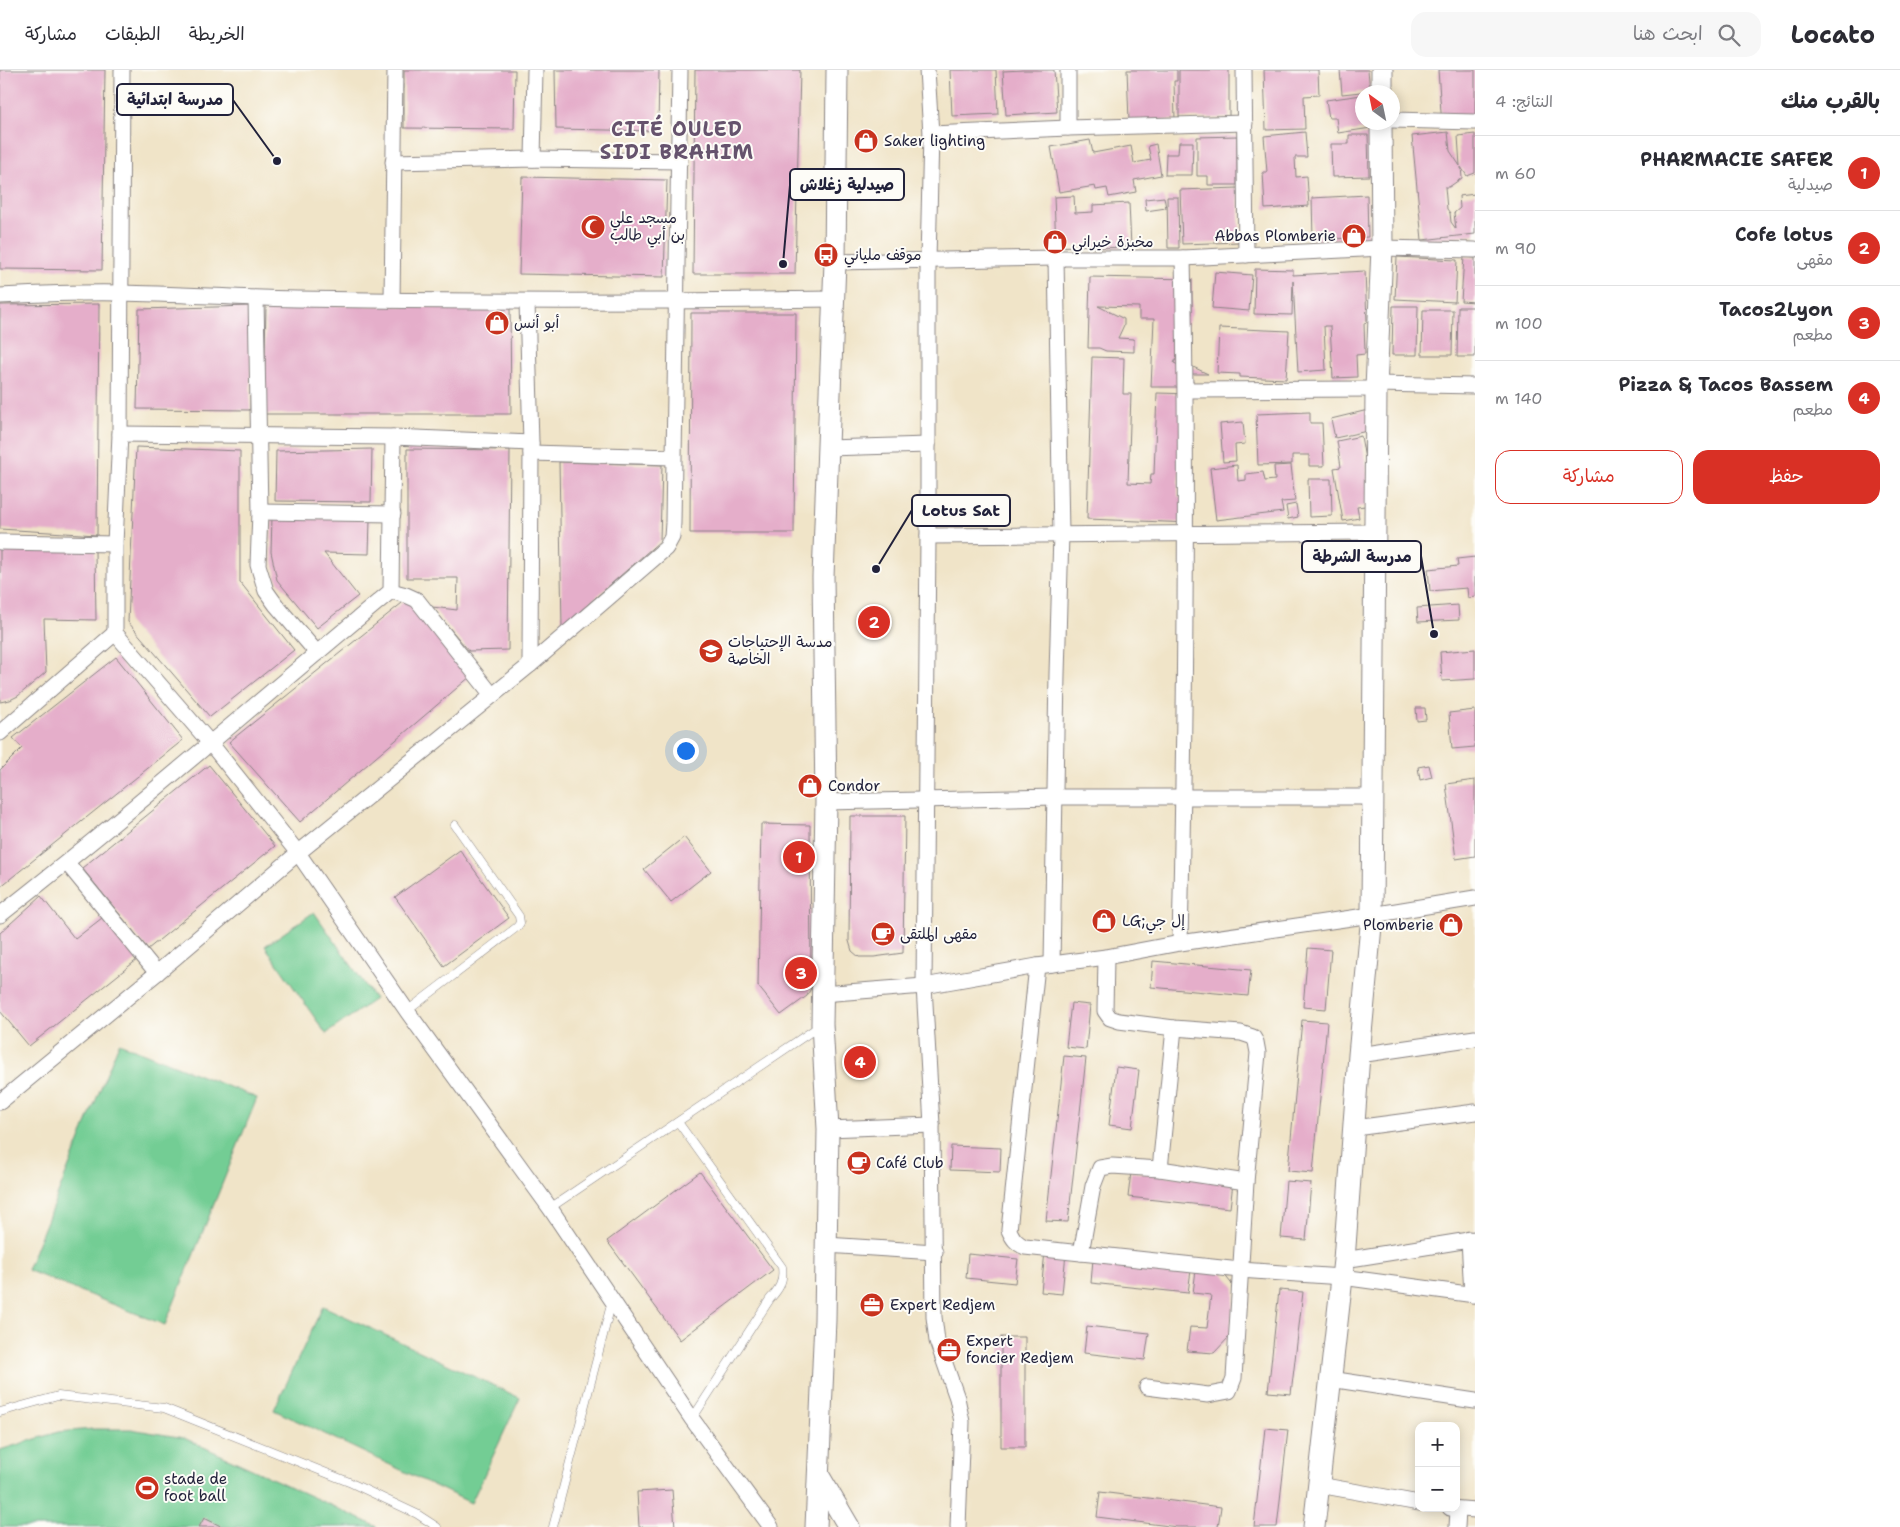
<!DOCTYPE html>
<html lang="ar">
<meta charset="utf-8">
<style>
body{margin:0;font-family:"Shantell Sans","Playpen Sans Arabic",sans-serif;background:#f7f7f7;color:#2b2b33;direction:rtl}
.controls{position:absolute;right:15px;bottom:15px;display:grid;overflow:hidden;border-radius:10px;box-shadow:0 2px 12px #0003}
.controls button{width:45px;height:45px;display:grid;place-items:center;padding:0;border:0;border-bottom:1px solid #e1e1e2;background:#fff;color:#2b2b33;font:25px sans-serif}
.compass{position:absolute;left:1355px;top:15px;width:45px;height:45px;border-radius:50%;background:#fff;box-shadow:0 2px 12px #0003;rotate:327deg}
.you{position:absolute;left:685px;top:680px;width:18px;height:18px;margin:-12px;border:4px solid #fff;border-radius:50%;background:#1a73e8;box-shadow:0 0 0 8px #1a73e833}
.badge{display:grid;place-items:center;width:32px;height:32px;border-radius:50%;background:#d93025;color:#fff;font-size:16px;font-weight:700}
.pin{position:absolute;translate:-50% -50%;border:2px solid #fff;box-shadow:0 1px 5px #0006}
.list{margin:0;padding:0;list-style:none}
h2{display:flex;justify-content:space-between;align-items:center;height:65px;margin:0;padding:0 20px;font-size:21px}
h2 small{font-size:16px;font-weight:400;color:#7c7c81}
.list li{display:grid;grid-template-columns:32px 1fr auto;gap:15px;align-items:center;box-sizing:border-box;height:75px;padding:0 20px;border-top:1px solid #e1e1e2}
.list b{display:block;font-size:19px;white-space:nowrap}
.list p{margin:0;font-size:16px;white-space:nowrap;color:#7c7c81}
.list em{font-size:16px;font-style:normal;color:#7c7c81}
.actions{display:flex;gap:10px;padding:15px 20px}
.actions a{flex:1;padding:11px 0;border:1px solid #d93025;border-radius:15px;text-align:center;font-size:18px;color:#d93025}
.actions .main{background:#d93025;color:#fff}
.icon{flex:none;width:28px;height:28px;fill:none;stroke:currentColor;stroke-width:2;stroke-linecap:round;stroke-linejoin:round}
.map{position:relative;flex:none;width:1475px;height:1457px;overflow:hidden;direction:ltr}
header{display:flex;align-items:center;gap:30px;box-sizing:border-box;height:70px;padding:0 25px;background:#fff;border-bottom:1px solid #e1e1e2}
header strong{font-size:24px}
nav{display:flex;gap:28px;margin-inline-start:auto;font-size:18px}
.search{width:350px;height:45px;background:#f7f7f7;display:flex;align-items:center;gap:12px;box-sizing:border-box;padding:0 18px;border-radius:15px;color:#7c7c81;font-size:19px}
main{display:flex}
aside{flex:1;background:#fff}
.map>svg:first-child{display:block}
</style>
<header>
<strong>Locato</strong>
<div class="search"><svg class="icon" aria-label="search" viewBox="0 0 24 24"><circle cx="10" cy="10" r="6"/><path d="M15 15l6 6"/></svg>ابحث هنا</div>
<nav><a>الخريطة</a><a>الطبقات</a><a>مشاركة</a></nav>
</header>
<main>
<aside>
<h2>بالقرب منك<small>النتائج: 4</small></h2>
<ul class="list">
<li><span class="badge">1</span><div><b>PHARMACIE SAFER</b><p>صيدلية</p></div><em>60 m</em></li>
<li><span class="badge">2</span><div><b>Cofe lotus</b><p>مقهى</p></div><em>90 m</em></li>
<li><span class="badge">3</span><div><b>Tacos2Lyon</b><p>مطعم</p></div><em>100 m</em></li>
<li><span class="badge">4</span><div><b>Pizza &amp; Tacos Bassem</b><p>مطعم</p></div><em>140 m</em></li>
</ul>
<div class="actions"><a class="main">حفظ</a><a>مشاركة</a></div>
</aside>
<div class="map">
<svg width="1475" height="1457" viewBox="0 0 1475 1457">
<rect width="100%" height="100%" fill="#fdfcf7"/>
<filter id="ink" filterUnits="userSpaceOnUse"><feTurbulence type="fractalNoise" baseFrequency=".02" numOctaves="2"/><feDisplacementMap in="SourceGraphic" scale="10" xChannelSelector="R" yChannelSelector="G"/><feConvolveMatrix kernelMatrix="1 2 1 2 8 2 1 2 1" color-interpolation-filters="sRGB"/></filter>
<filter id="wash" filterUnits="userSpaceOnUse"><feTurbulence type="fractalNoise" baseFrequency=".0096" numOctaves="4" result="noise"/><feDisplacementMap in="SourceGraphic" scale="20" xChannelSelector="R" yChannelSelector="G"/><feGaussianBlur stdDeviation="1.12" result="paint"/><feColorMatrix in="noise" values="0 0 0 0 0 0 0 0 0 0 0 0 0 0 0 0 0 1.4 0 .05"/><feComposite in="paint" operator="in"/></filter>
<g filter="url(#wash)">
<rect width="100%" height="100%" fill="#f0e4c8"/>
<g fill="#73cd94" stroke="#4a7868">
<polygon points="314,842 375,929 326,964 265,876"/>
<polygon points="119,973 257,1028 165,1255 27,1200"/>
<polygon points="323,1236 520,1328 471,1433 274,1340"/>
<polygon points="93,1359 131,1359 184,1368 378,1457 0,1457 0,1380 58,1362"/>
</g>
<g id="blocks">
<g fill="#e5aeca">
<polygon points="0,0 105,0 102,200 0,199"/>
<polygon points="404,0 515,0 514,59 404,58"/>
<polygon points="555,0 659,0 658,61 556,59"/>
<polygon points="695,0 800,0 795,204 693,204"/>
<polygon points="950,0 996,0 998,44 952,46"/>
<polygon points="1023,0 1054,0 1057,42 1006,45 1003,1"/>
<polygon points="1127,0 1177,0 1177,11 1174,11 1175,50 1129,51"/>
<rect x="1179" y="0" width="50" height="48"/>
<polygon points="1264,0 1318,0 1319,25 1304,26 1305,59 1266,60"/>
<polygon points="1340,0 1368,0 1370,21 1342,24"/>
<polygon points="1438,0 1475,0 1475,53 1442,56"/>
<polygon points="1362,25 1362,52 1371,52 1371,58 1338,63 1336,48 1329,48 1326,30"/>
<polygon points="1305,62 1307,87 1295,87 1296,107 1307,106 1309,136 1265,139 1263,102 1267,102 1264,66"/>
<polygon points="1448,62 1450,81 1460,96 1458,66 1475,64 1475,103 1467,106 1461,97 1462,108 1449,117 1445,117 1447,139 1450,143 1451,152 1456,159 1454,143 1460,138 1459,126 1475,124 1475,164 1422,170 1412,66"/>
<polygon points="1349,65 1368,65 1369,106 1332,107 1331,74 1349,74"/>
<polygon points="1237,66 1237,115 1208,115 1208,106 1197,106 1197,67"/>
<polygon points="1090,70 1093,83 1131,76 1134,93 1151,90 1148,76 1156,74 1161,105 1134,110 1136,122 1109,127 1107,118 1096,120 1095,116 1059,122 1051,77"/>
<polygon points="1179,72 1193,72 1192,105 1165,105 1166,84 1178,84"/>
<polygon points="522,107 667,110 664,207 519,204"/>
<polygon points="1238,118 1240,172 1182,174 1180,120"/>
<polygon points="1367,125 1368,167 1313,170 1312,128"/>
<polygon points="1074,126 1075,143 1093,142 1093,135 1129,133 1131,177 1093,178 1093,175 1056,177 1054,127"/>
<polygon points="1164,127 1166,138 1146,141 1145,129"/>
<polygon points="1167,127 1178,127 1179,178 1168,178"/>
<polygon points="1397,187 1457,190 1455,232 1395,229"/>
<polygon points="1464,187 1475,188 1475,232 1461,231"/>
<polygon points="1255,199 1293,200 1293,205 1365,201 1367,252 1364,253 1365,284 1356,285 1357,307 1333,308 1330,256 1324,256 1326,300 1298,302 1293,211 1292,245 1254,244"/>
<polygon points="1215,202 1252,205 1249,241 1212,238"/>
<polygon points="1090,207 1192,209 1192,244 1185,259 1180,281 1174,293 1180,296 1191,296 1208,304 1183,304 1183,317 1151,317 1154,249 1139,249 1139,237 1098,236 1124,249 1124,255 1118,268 1134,269 1134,282 1106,281 1099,278 1088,278"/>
<polygon points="99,234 97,465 0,459 0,235"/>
<polygon points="266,235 510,237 511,344 264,344"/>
<polygon points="252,236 250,340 137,339 139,239"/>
<polygon points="1393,236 1418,236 1417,285 1392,285"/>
<polygon points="1458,237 1475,237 1475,287 1457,287"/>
<polygon points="1423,240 1453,240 1452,285 1422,285"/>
<polygon points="691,243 796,243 794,463 690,463"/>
<polygon points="1219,258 1289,261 1286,309 1240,307 1240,304 1217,303"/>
<polygon points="1092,287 1124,288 1123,324 1131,324 1128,413 1150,414 1151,404 1154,404 1157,323 1192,324 1178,412 1178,427 1192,428 1191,453 1087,449"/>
<polygon points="1368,340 1372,360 1335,368 1331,349"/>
<polygon points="1310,342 1310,353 1322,353 1324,396 1309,396 1309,385 1292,385 1292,394 1258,395 1256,344"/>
<polygon points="1243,352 1245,374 1235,375 1236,391 1223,392 1220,354"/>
<polygon points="1361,366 1373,435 1357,437 1359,448 1343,451 1334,398 1341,397 1337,371"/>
<polygon points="136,377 240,381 240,512 294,580 210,647 128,552"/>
<polygon points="372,379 371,432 275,431 276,381"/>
<polygon points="407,379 510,380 508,580 469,581 432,537 457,540 458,508 407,508"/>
<polygon points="559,392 662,395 660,471 562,557"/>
<polygon points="1237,395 1238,411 1246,410 1246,404 1263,402 1265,411 1275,410 1274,396 1291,395 1295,431 1281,432 1283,442 1216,450 1210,398"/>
<polygon points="1308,409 1331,409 1332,446 1309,447"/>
<polygon points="1296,434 1298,447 1288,449 1286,436"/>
<polygon points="272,447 370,450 369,484 324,483 358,526 317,558 277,510 271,482"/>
<polygon points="0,478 95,480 96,550 44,549 46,602 18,626 10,630 0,632"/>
<polygon points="1475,487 1475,527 1468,528 1467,518 1430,521 1428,499 1458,496 1457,489"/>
<polygon points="407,529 471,606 300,752 229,672"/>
<polygon points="1458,535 1459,550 1418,552 1417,538"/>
<polygon points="1475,579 1475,609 1442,611 1440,582"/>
<polygon points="116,587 183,670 0,817 0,700 22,678 13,668"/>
<polygon points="1416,638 1425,638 1426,650 1417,651"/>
<polygon points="1475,640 1475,677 1452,679 1449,643"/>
<polygon points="209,695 275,776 148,879 82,798"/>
<polygon points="1429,695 1432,707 1420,710 1418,697"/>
<polygon points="1475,710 1475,786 1456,789 1446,714"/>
<polygon points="850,746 905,746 903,883 874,887 859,887 852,881 849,871"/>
<polygon points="761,754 810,755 811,918 807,926 781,945 758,916"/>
<polygon points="684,767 711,801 671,832 644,799"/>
<polygon points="460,780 509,848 444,896 395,827"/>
<polygon points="41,826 75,869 102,848 138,889 29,976 0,941 0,863"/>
<polygon points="1308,878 1331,880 1326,939 1303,937"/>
<polygon points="1153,891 1251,900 1248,926 1151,917"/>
<polygon points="1071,933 1090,935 1086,979 1066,977"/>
<polygon points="1302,950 1327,952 1313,1103 1288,1101"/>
<polygon points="1064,986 1086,988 1068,1152 1046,1151"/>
<polygon points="1116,997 1139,1000 1132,1058 1109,1055"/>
<polygon points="951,1076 1001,1078 1000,1102 950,1100"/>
<polygon points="700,1102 773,1200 680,1270 607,1171"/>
<polygon points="1131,1102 1233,1113 1230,1138 1128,1127"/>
<polygon points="1286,1111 1311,1113 1306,1170 1281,1168"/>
<polygon points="1045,1181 1066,1183 1062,1224 1041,1222"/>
<polygon points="968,1184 1018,1189 1015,1213 966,1208"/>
<polygon points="1093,1189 1191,1200 1188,1223 1091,1213"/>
<polygon points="1196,1200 1223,1203 1235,1218 1230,1266 1214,1283 1187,1281 1190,1257 1207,1258 1211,1225 1193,1223"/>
<polygon points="1279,1220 1303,1222 1291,1324 1268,1322"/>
<polygon points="1087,1256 1149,1263 1145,1290 1084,1283"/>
<rect x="1001" y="1267" width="24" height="110"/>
<polygon points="1265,1358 1288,1360 1277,1457 1254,1457"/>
<polygon points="672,1420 675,1457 639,1457 637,1422"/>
<polygon points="1100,1422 1221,1437 1218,1457 1177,1457 1097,1447"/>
<polygon points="204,1448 223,1457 199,1457"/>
</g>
</g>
</g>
<g filter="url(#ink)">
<use href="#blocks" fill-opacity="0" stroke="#898382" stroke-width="1"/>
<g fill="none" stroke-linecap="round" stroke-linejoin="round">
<defs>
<g id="lane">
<polyline points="407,941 517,857 520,853 519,846 455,755"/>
<path d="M 678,1052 L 782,1197 C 784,1212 779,1219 770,1229 L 692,1349"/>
<polyline points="550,1138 818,957"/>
<polyline points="0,1342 58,1326 164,1338 349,1412 417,1444 437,1457"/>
<polyline points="553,1457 612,1231"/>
</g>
<g id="street">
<polyline points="122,0 120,364 115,474 115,563 211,674 298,783 407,941 550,1138 692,1349 771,1457"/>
<polyline points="927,0 931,64 928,191 928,466 924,916 932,1055 934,1247 937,1271 957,1328 962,1352 958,1457"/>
<polyline points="1068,0 1068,58"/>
<polyline points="1244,0 1246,185"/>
<polyline points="1392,50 1475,52"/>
<polyline points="931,64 1068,58 1245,53"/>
<polyline points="533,89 535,0"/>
<polyline points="393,92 533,89 680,91"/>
<polyline points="835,192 1056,188 1183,188 1382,178 1475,180"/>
<path d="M 0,226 C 40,224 81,222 121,223 C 180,224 238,228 297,229 C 476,232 654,232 833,229"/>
<polyline points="256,229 260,442 258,495 266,521 276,535 317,583"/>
<polyline points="392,230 395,0"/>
<polyline points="527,232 531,373 530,595"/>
<polyline points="1376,314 1475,316"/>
<polyline points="1186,320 1376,319"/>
<polyline points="120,364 393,367 531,373"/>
<polyline points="827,378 928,375"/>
<polyline points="531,383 673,387"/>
<polyline points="260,442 393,444"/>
<polyline points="928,466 1374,462"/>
<polyline points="0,472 115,474"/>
<polyline points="391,521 406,525 417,530 492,625"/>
<polyline points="0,663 115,563"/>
<polyline points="826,732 1055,727 1372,727"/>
<polyline points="67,793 157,903"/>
<path d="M 0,845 C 133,741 261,629 391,521 L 393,367"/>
<path d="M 1180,873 C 1185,645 1188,416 1183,188"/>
<polyline points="1106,887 1105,941 1110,948 1119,951 1174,958 1241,963 1253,967 1256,972 1258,983 1246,1112 1234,1308 1229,1321 1208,1325 1147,1317"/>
<polyline points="1052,894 1057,604 1061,464 1056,188"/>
<path d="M 1037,896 L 1009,1160 C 1013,1169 1016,1173 1025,1177 L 1240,1200 L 1342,1207 L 1475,1225"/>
<polyline points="822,924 924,916 1037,896 1106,887 1180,873 1372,845 1475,828"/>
<polyline points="1359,985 1475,968"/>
<polyline points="0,1032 157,903 298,783 530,595 666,478 672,467 673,453 680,0"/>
<polyline points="1355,1058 1475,1042"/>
<polyline points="828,1059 932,1055"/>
<polyline points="1160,1099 1174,958"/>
<polyline points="1469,1169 1472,1225"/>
<polyline points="826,1175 935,1182"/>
<polyline points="1081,1183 1093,1116 1100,1098 1112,1096 1160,1099 1246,1112"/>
<polyline points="1344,1190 1475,1169"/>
<polyline points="1330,1309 1475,1331"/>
<polyline points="1319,1415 1419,1433"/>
<polyline points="1450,1438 1475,1440"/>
<polyline points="1457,1457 1458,1440"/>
</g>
<g id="secondary">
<polyline points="1382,22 1382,0"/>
<polyline points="819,1406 849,1457"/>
<polyline points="816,1457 825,1250 828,1059 822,954 826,732 823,507 835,192 837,0"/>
<polyline points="1314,1457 1344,1190 1359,985 1372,845 1376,319 1382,178 1381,52"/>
</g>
</defs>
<use href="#lane" stroke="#898382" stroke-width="9"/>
<use href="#street" stroke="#898382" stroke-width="17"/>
<use href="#secondary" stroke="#898382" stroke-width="23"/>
<use href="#lane" stroke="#fff" stroke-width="8"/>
<use href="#street" stroke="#fff" stroke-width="15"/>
<use href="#secondary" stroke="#fff" stroke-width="21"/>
</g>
</g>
<defs>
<symbol id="shop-disc" viewBox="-11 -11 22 22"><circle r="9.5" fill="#c8321e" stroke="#fdfcf7"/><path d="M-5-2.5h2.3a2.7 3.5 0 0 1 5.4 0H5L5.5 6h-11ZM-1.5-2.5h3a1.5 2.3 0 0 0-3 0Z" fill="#fff"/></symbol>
<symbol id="mosque-disc" viewBox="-11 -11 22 22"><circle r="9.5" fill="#c8321e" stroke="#fdfcf7"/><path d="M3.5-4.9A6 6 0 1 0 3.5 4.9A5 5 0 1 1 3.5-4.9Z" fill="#fff"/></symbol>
<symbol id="bus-disc" viewBox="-11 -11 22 22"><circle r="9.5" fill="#c8321e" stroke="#fdfcf7"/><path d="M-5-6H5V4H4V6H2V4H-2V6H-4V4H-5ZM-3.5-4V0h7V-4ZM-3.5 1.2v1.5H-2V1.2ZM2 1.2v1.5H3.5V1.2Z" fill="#fff"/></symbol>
<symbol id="school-disc" viewBox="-11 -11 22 22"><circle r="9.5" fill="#c8321e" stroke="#fdfcf7"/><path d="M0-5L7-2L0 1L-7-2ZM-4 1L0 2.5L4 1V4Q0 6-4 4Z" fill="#fff"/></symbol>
<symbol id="cafe-disc" viewBox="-11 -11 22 22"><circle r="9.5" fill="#c8321e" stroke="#fdfcf7"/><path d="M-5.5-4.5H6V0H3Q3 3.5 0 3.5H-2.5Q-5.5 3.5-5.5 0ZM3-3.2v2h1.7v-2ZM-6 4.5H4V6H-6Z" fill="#fff"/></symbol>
<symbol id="office-disc" viewBox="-11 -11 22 22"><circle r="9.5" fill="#c8321e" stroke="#fdfcf7"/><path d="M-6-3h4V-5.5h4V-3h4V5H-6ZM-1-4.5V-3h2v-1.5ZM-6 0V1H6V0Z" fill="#fff"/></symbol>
<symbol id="stadium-disc" viewBox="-11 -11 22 22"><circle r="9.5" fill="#c8321e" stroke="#fdfcf7"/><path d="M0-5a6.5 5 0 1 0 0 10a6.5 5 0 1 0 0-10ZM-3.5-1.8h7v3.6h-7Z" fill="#fff"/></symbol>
</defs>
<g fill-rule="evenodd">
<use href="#shop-disc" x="852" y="57" width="28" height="28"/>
<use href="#mosque-disc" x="579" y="143" width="28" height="28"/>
<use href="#shop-disc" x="1340" y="152" width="28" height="28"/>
<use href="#shop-disc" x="1041" y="158" width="28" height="28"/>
<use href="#bus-disc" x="812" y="171" width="28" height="28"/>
<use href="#shop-disc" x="483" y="239" width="28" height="28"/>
<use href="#school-disc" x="697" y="567" width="28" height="28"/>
<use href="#shop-disc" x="796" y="702" width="28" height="28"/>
<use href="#shop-disc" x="1090" y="837" width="28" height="28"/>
<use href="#shop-disc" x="1437" y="841" width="28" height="28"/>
<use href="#cafe-disc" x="869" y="850" width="28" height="28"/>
<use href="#cafe-disc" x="845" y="1079" width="28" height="28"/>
<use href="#office-disc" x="858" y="1221" width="28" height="28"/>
<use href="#office-disc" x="935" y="1266" width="28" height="28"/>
<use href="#stadium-disc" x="133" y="1404" width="28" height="28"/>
</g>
<g text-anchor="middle" stroke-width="4" stroke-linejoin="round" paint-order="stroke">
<g font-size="15" fill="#22223b" stroke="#fdfcf7" text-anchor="start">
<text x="884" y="76">Saker lighting</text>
<text x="610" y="153">مسجد علي<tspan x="610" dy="17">بن أبي طالب</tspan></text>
<text x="1336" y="171" text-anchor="end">Abbas Plomberie</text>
<text x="1072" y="177">مخبزة خيراني</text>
<text x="844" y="190">موقف ملياني</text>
<text x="514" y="258">أبو أنس</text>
<text x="728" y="577">مدسة الإحتياجات<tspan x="728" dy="17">الخاصة</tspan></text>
<text x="828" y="721">Condor</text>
<text x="1122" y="856">LG;إل جي</text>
<text x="1434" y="860" text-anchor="end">Plomberie</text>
<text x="900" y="869">مقهى الملتقى</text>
<text x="876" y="1098">Café Club</text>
<text x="890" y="1240">Expert Redjem</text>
<text x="966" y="1276">Expert<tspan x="966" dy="17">foncier Redjem</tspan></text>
<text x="164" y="1414">stade de<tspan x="164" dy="17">foot ball</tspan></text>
</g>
<g font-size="20" font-weight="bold" letter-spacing="1" fill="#66536d" stroke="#fdfcf7">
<text x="677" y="66">CITÉ OULED<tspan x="677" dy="23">SIDI BRAHIM</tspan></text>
</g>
</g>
<path fill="none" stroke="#22223b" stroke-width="2" d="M277 91L233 30M783 194L790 115M876 499L912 440M1434 564L1421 486"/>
<g fill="#22223b" stroke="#fdfcf7" stroke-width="2">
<circle cx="277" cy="91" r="5"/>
<circle cx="783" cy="194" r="5"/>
<circle cx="876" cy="499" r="5"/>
<circle cx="1434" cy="564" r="5"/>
</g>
<g fill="#fdfcf7" stroke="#22223b" stroke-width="2">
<rect x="117" y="14" width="116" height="31" rx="5"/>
<rect x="790" y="99" width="114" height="31" rx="5"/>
<rect x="912" y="425" width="98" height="31" rx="5"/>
<rect x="1302" y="471" width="119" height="31" rx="5"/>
</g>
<g font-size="16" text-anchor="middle" font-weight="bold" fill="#22223b">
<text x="175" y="35">مدرسة ابتدائية</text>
<text x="847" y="120">صيدلية زغلاش</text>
<text x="961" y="446">Lotus Sat</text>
<text x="1362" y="492">مدرسة الشرطة</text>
</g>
</svg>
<div class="controls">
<button>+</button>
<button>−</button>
</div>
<svg class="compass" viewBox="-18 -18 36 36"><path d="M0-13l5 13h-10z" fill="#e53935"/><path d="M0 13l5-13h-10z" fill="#7c7c81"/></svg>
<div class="you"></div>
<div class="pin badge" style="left:799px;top:787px">1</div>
<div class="pin badge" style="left:874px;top:552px">2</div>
<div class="pin badge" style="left:801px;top:903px">3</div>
<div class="pin badge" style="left:860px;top:992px">4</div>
</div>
</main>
